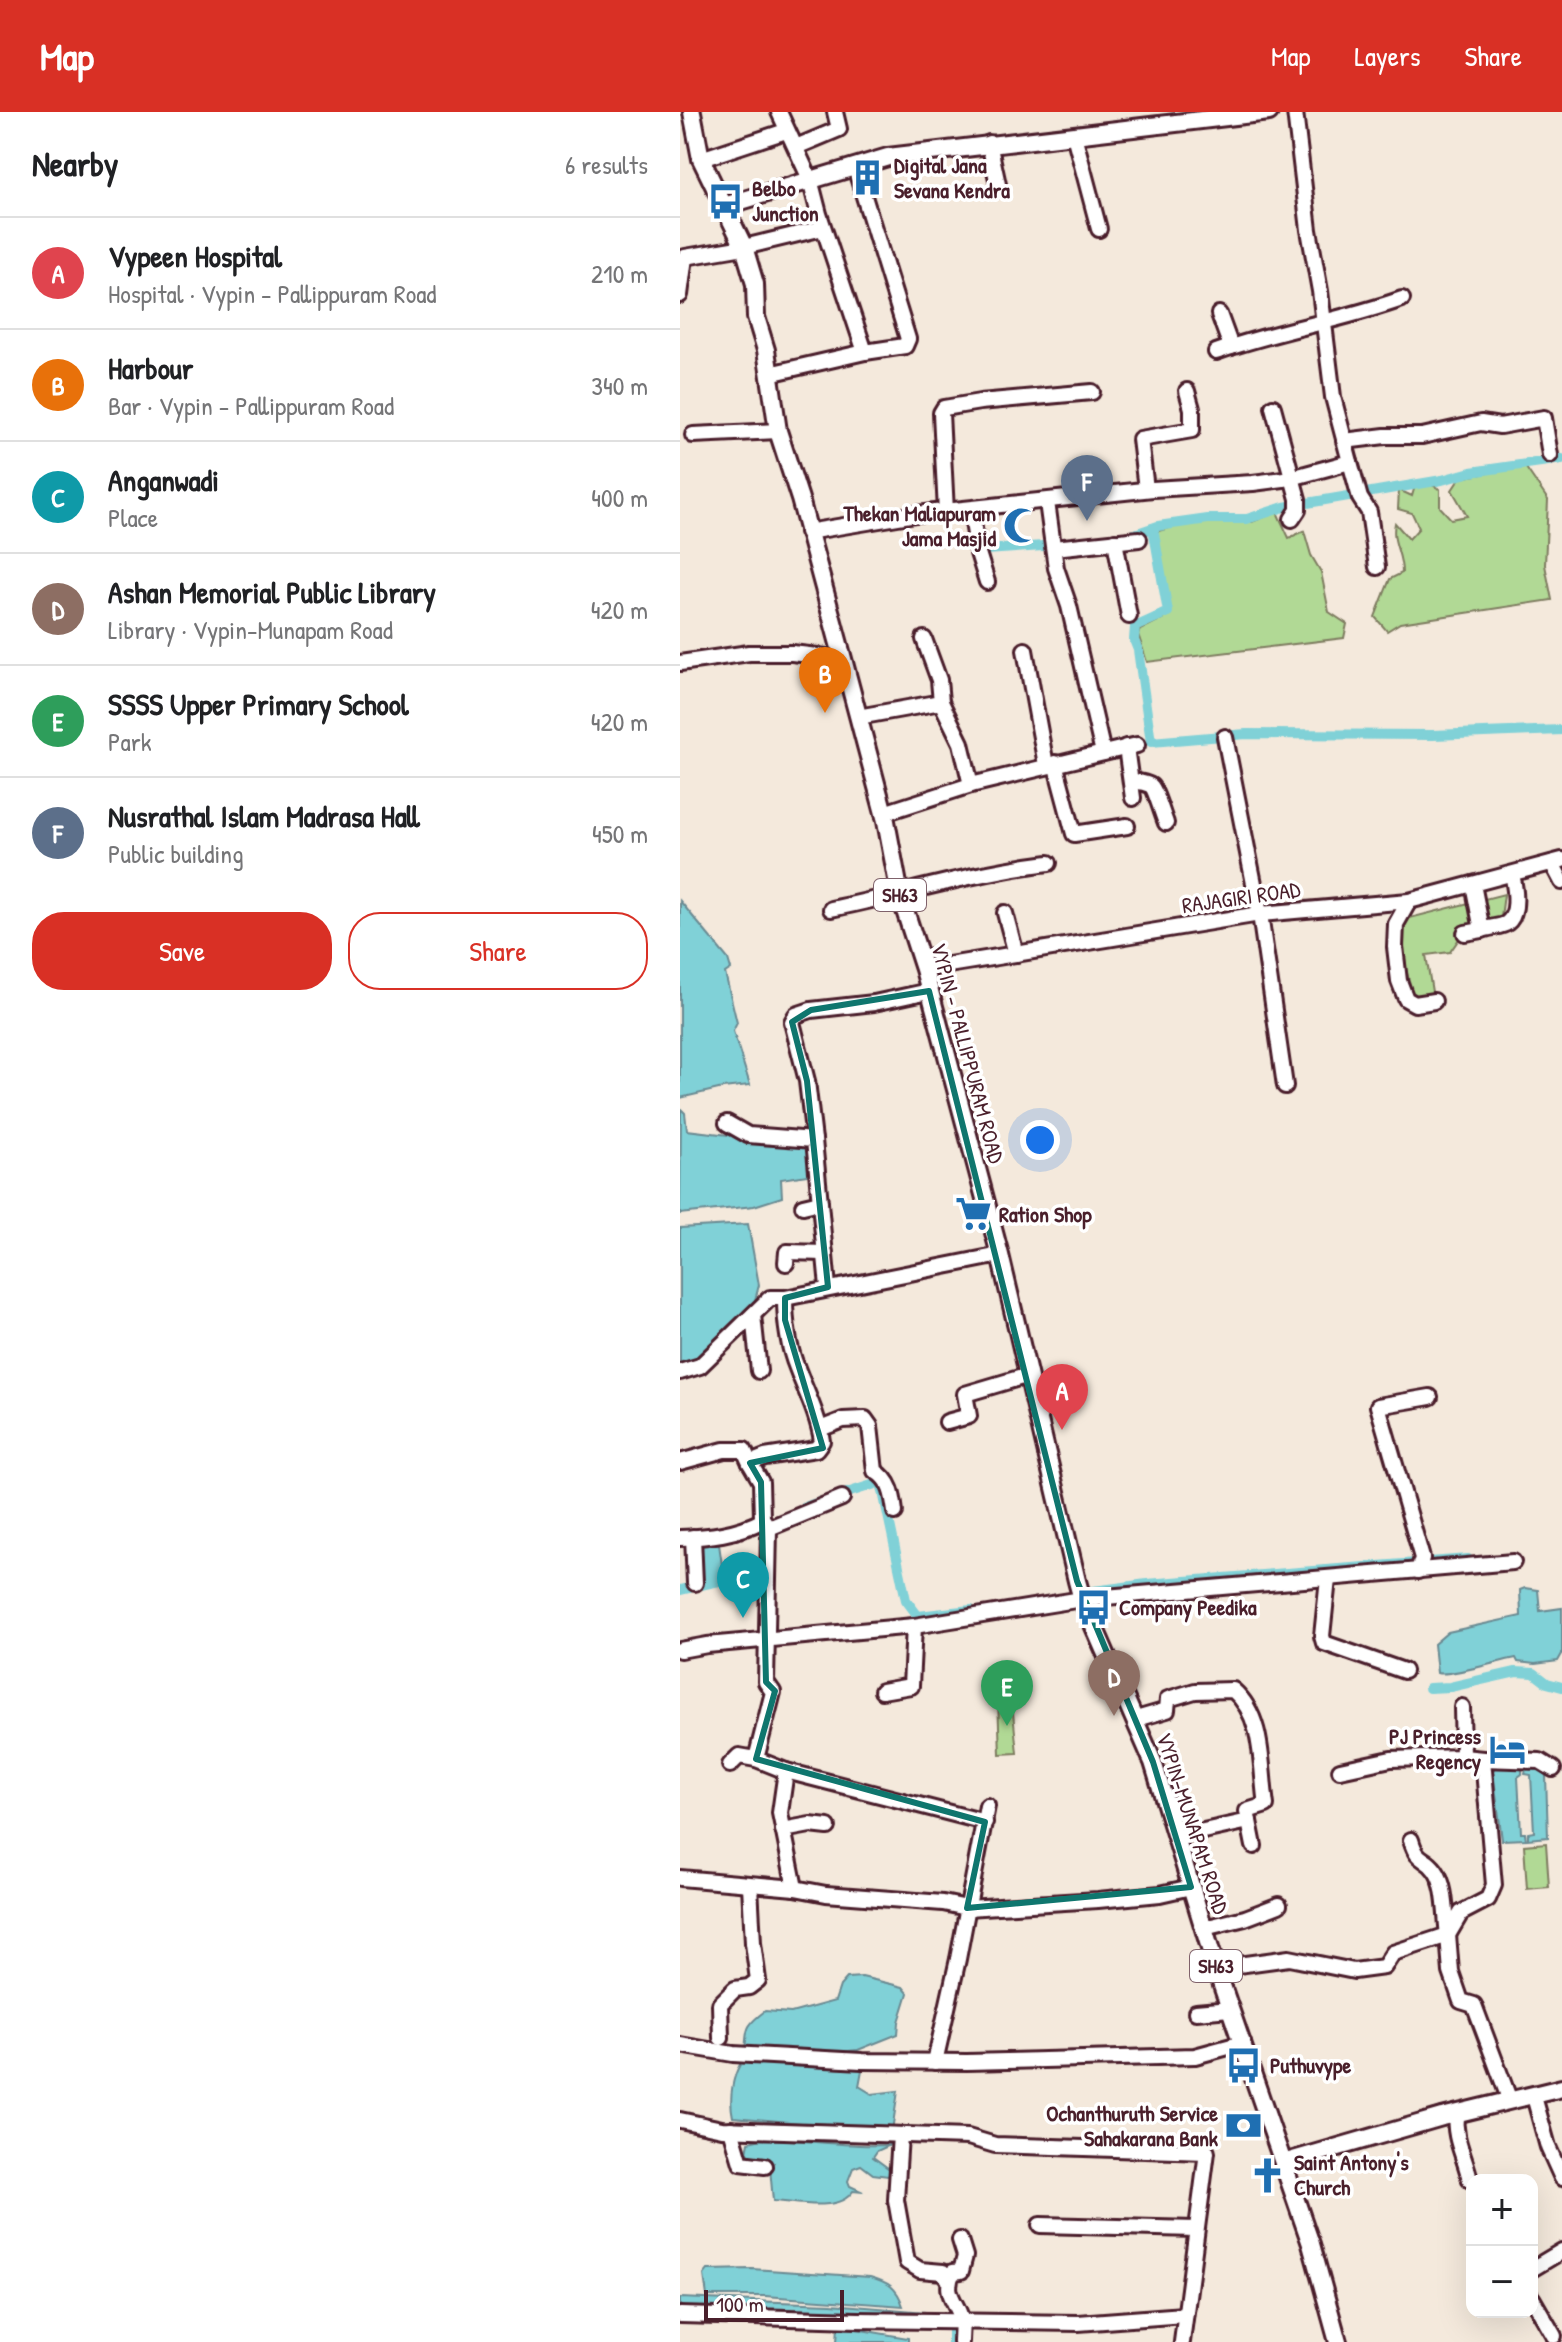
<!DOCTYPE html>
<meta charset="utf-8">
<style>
body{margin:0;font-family:"Patrick Hand",sans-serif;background:#f2f2f2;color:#202124}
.controls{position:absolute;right:24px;bottom:24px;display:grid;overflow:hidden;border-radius:16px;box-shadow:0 8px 32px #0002}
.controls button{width:72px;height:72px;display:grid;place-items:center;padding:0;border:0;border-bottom:2px solid #e0e0e0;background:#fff;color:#202124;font:40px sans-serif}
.scale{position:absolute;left:24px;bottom:20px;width:140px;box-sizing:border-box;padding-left:8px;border:4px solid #4a1f2b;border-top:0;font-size:22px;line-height:28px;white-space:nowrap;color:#4a1f2b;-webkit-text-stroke:6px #fff;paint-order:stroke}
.you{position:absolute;left:360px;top:1028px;width:28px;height:28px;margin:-20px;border:6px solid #fff;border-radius:50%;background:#1a73e8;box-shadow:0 0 0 12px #1a73e833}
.badge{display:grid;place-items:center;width:52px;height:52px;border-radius:50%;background:#d93025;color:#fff;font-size:26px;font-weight:700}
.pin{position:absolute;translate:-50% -66px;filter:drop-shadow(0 2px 4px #0008)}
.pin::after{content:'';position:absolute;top:42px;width:28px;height:24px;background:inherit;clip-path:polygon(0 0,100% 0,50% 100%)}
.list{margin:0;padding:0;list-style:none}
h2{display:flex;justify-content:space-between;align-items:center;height:104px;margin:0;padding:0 32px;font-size:34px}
h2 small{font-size:26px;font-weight:400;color:#757577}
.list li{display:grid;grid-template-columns:52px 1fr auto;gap:24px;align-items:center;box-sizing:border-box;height:112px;padding:0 32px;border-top:2px solid #e0e0e0}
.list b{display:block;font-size:30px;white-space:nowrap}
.list p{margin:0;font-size:26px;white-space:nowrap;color:#757577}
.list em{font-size:26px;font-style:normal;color:#757577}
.actions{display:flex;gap:16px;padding:24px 32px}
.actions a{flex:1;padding:18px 0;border:2px solid #d93025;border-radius:32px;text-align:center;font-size:28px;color:#d93025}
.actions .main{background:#d93025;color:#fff}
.map{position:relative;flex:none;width:882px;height:2230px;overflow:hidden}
header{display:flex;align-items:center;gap:48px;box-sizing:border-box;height:112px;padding:0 40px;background:#d93025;color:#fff}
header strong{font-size:38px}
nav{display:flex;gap:44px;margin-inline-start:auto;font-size:28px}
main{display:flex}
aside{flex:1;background:#fff}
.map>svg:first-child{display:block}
</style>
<header>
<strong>Map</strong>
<nav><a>Map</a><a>Layers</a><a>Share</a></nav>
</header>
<main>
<aside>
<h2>Nearby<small>6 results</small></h2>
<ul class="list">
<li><span class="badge" style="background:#e0444e">A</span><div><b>Vypeen Hospital</b><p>Hospital · Vypin - Pallippuram Road</p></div><em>210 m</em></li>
<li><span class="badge" style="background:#e8710a">B</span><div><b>Harbour</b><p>Bar · Vypin - Pallippuram Road</p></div><em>340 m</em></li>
<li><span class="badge" style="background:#0f9aa8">C</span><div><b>Anganwadi</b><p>Place</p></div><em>400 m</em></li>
<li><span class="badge" style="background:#8d6e63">D</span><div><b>Ashan Memorial Public Library</b><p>Library · Vypin-Munapam Road</p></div><em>420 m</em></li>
<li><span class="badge" style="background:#2e9e5b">E</span><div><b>SSSS Upper Primary School</b><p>Park</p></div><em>420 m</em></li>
<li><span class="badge" style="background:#5c6f8a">F</span><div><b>Nusrathal Islam Madrasa Hall</b><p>Public building</p></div><em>450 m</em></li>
</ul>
<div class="actions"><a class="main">Save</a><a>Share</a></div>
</aside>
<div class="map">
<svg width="882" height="2230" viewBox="0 0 882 2230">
<rect width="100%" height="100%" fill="#f4e9dc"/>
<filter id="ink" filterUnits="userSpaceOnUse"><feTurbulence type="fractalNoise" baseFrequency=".0125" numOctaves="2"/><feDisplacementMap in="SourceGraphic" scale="16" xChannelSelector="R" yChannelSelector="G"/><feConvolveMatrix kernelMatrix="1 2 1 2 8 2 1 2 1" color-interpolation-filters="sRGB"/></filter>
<g filter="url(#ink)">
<g fill="#b1d995" stroke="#7e7c60" stroke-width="2">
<path d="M 836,356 L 846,356 L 868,388 L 865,453 L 872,488 L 720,511 L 707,519 L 695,505 L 710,467 L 722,461 C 722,440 711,430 715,411 L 729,427 L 739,416 L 732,401 L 718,397 L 719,378 L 732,384 L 735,374 L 748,371 L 760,377 L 760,395 L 771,407 L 787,404 L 772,378 L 780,366 Z"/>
<polygon points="597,400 609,426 624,419 631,443 641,460 649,500 667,512 664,526 467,550 458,522 460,518 486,505 471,421 504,412 546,409 572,410"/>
<polygon points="824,782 819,821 779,827 770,840 746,843 753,886 735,891 726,857 722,808"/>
<polygon points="310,1578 331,1580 337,1641 320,1642 318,1587 310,1587"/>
<polygon points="866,1731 869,1775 847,1777 844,1733"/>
</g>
<g fill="#80d1d7" stroke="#6a8a92" stroke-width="2">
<polygon points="0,789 48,847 51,857 45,861 57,911 53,919 70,973 43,976 0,986"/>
<polygon points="1,997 5,1001 7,1018 133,1033 134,1062 101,1067 102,1085 74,1094 0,1102"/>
<polygon points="68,1112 79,1173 74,1192 19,1247 0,1256 0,1116"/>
<polygon points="38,1425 44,1467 18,1472 19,1426"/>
<path d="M 845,1476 L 858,1478 L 860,1499 L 882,1496 L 882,1542 L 878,1549 L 855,1552 L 838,1550 L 836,1546 C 819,1549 768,1565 757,1561 L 754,1532 L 768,1520 L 841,1504 L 840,1478 Z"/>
<polygon points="842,1655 842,1662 838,1665 841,1721 845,1721 846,1727 822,1728 813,1659 815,1656"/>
<polygon points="852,1655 864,1659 866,1664 868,1725 848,1727 848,1721 854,1720 851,1663 845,1662 846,1656"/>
<path d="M 182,1865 L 223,1875 L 228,1881 L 219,1910 L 218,1922 L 178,1938 L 160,1940 L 154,1949 L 182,1958 L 179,1974 L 192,1982 L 218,1979 L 212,2019 L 53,2005 C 50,1991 51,1975 56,1961 C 58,1955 63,1949 64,1943 C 69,1918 61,1917 85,1899 L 111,1901 L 155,1889 L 160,1874 L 167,1866 Z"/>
<path d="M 81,2027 C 124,2027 167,2035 210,2033 L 197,2039 L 193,2045 L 212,2059 L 208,2064 L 193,2062 L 181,2053 L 173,2056 L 168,2069 L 170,2074 L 183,2080 L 173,2079 C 159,2101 116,2090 93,2089 L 90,2056 L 73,2047 L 67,2040 L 69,2030 Z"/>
<path d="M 72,2157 L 190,2165 C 208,2170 217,2175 223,2194 L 85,2184 L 27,2184 L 24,2163 L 28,2158 Z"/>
<polygon points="0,2186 151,2192 246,2200 238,2205 65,2201 65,2196 43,2194 41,2200 0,2197"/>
<polygon points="158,2214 228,2226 228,2230 157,2230"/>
</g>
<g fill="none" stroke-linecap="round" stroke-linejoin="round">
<g stroke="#80d1d7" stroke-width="10">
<polyline points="473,416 488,500 455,515 454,528 458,538 471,630 566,622 753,623 882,618"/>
<polyline points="449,424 478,414 528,407 567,407 604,395 762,368 791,360 882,347"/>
<polyline points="306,438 377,433"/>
<polyline points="124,1395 201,1370 226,1488 238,1504 291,1498"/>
<path d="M 0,1478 C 27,1472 56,1463 84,1468"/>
<polyline points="406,1480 467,1472 788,1447"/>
<polyline points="749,1576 770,1575 836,1560 854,1561 867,1571 882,1575"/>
<polyline points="270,2206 272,2206 272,2230"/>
</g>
<defs>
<g id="minor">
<polyline points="99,0 130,67 139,102 185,240 225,234 228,227 175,55"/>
<polyline points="394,23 419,117"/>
<polyline points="309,31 319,77"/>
<polyline points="116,35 159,17 155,0"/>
<polyline points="21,47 106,19"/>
<polyline points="0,183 5,145 64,135 143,116"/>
<polyline points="539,202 551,235"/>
<path d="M 536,240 C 597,218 661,209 722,187"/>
<polyline points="89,262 185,240"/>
<polyline points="593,295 618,387 618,398 612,407"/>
<polyline points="13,323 98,319"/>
<polyline points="664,329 705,324 742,324 801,311 820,314 864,306 870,343"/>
<polyline points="670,350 680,386 689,400 697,455"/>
<polyline points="466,377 460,327 512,318 512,297 507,279"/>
<polyline points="367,390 376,456 389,494 423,641"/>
<polyline points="291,398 298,441 307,470"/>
<polyline points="266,400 261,301 264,296 300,290 412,280"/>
<polyline points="127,420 236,402 473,377 573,371 611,366 670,350 653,285 640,179 629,118 615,0"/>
<polyline points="435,429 449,504"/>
<polyline points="374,436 459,427"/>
<polyline points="345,538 366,653"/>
<polyline points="0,551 69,541 112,541 163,547"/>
<polyline points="261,590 281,631 291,673"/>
<polyline points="178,605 261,590 259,568 244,527"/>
<polyline points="545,625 580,802 605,974"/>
<polyline points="446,635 453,686"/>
<polyline points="375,651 394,722 447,714"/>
<path d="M 451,667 C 457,671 465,670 471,674 C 475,677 483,704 486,711"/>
<polyline points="204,701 291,673 457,633"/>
<polyline points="872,751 882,770"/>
<polyline points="729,789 716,812 715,835 719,869 726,887 735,892 754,889"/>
<path d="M 151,797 C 224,782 295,760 369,751"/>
<polyline points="325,801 336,842"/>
<path d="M 802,818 C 809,815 822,815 827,811 C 840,801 835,775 832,762"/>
<polyline points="785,821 802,818 793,772"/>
<polyline points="244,857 580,802 729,789 882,748"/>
<polyline points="47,1011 68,1023 134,1028 148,1175"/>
<polyline points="134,1028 127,969 112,910 116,903 131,898 194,891 249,879"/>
<polyline points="123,1094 140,1090"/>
<polyline points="106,1151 107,1140 145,1141"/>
<polyline points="73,1203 79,1259"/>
<polyline points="0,1260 20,1254 90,1186 105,1186 320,1143"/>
<polyline points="267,1310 289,1304 285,1282 349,1263"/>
<path d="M 140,1317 L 163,1308 L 185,1307 L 190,1314 L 195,1359 C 211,1368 213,1384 215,1400"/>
<path d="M 0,1350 L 44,1338 L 64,1338 L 70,1351 L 85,1345 L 136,1337 L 142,1329 C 138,1303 126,1280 117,1256 C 108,1234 105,1209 105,1186"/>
<polyline points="70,1351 81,1370 82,1406 89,1416 86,1570 93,1580 76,1647 106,1659 100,1701 115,1776"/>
<polyline points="89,1416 162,1386"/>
<polyline points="13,1425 15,1471"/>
<path d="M 0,1426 C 28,1425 58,1422 83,1408"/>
<polyline points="738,1459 742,1446 698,1294 750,1285"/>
<polyline points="648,1467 642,1524 644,1531 724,1559"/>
<polyline points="0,1538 27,1533 234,1514 402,1487 833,1450"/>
<polyline points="202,1579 231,1574 234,1514"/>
<path d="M 456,1607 L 487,1598 L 488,1587 L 515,1579 L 553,1578 C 585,1606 580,1654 586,1693 L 567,1699 L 574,1734"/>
<polyline points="803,1647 860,1649 873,1657"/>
<polyline points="50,1653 59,1644 76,1647"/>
<polyline points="660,1658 711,1647 783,1645 782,1595"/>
<polyline points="106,1659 305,1710"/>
<polyline points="103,1718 130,1713 148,1715"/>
<polyline points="496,1725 569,1709"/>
<path d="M 731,1728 C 738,1752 744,1743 755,1758 C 767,1774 765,1804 768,1823 L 781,1801 L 808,1787 L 814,1773 L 803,1647 L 783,1645"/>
<polyline points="0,1766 115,1776 146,1782 263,1791 287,1796 418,1788 480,1782 511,1775"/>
<polyline points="524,1816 565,1806 599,1793"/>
<polyline points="536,1856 609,1846 674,1859 704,1855 713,1841 768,1823 771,1860 781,1889 794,1893 830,1989"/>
<polyline points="516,1900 550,1897"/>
<polyline points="41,1926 40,1892 55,1877 69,1875 78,1868 73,1831 70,1773"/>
<polyline points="0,1933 53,1942 182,1949 287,1950 515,1944 563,1931"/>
<polyline points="255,1950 278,1847 307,1694"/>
<polyline points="855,1988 868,2035 882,2066"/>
<path d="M 776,2001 C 773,2027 785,2044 790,2068"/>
<polyline points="0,2008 42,2017 288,2025 315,2033 527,2040 502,2230"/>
<polyline points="51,2017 61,2051 85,2054"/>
<polyline points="220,2023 216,2088 227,2150 240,2158 263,2160 269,2168"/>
<polyline points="360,2113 516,2117"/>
<path d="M 280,2128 L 285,2144 L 281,2159 L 273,2160 C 263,2180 275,2188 280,2203 C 283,2210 281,2222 281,2230"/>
<polyline points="852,2157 882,2139"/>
<polyline points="852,2186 874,2224"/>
<polyline points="0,2203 178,2208 398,2211 504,2203"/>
</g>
<g id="major">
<polyline points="12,0 21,47 64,135 75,172 76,205 86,238 98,319 120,387 163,547 206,709 220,783 244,857 320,1143 397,1469 402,1487 473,1650 536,1856 631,2132 658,2230"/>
<polyline points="44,94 208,45 589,0"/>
<polyline points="603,2051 762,2005 882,1976"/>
</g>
</defs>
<use href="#minor" stroke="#4a1f2b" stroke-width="20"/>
<use href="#major" stroke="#4a1f2b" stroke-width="22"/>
<use href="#minor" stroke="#fff" stroke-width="14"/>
<use href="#major" stroke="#fff" stroke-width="16"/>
</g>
</g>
<path fill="none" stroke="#0f766e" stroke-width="6" stroke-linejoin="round" d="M 249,879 L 397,1469 L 473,1650 L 511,1775 L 287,1796 L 305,1710 L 76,1647 L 95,1579 L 86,1570 L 81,1370 L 70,1351 L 143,1336 L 105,1208 L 105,1186 L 148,1175 L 127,969 L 112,910 L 131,898 Z"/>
<defs>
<symbol id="building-bare" viewBox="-9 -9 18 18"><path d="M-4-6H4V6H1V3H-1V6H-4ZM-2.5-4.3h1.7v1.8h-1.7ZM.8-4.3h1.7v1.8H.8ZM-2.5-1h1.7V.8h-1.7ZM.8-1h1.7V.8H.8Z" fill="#1f6fb2" stroke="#fff" stroke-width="2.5" paint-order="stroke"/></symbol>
<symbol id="bus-bare" viewBox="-9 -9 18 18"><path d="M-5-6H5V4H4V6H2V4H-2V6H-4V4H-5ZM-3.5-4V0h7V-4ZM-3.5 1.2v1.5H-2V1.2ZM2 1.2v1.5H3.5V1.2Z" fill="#1f6fb2" stroke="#fff" stroke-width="2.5" paint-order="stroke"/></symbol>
<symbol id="mosque-bare" viewBox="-9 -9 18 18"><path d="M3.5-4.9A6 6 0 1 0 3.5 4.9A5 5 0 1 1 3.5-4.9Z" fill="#1f6fb2" stroke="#fff" stroke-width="2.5" paint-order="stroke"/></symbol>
<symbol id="supermarket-bare" viewBox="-9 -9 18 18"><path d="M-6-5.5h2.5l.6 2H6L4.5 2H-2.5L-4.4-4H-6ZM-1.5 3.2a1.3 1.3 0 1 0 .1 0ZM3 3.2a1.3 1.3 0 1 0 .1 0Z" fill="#1f6fb2" stroke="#fff" stroke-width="2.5" paint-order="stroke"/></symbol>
<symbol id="hotel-bare" viewBox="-9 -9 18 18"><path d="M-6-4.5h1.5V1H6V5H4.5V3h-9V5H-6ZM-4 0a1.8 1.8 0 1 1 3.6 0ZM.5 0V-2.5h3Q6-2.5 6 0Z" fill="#1f6fb2" stroke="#fff" stroke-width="2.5" paint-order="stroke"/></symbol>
<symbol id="bank-bare" viewBox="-9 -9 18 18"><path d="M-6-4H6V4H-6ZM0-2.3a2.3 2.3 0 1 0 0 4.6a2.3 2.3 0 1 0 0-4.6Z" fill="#1f6fb2" stroke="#fff" stroke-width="2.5" paint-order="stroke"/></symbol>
<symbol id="church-bare" viewBox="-9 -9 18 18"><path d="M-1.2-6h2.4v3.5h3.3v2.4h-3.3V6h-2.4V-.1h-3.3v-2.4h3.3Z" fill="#1f6fb2" stroke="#fff" stroke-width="2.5" paint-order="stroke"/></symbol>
</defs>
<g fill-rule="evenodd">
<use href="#building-bare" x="162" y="40" width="51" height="51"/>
<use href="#bus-bare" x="20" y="64" width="51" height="51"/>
<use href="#mosque-bare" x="316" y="388" width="51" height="51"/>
<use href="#supermarket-bare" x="268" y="1076" width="51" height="51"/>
<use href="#bus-bare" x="388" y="1470" width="51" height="51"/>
<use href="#hotel-bare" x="802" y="1612" width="51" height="51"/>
<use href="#bus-bare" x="538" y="1928" width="51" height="51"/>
<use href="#bank-bare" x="538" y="1988" width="51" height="51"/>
<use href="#church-bare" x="562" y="2038" width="51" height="51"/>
</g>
<g text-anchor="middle" stroke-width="7" stroke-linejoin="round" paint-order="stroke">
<g fill="#fff" stroke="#80626b" stroke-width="2">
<rect x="194" y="767" width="52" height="32" rx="6"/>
<rect x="510" y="1838" width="52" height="32" rx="6"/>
</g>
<g font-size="20" font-weight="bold" fill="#4a1f2b">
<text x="220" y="790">SH63</text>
<text x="536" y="1861">SH63</text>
</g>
<g font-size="22" font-weight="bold" fill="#4a1f2b" stroke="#fff" text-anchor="start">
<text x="214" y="61">Digital Jana<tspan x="214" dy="25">Sevana Kendra</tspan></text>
<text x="72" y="84">Belbo<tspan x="72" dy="25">Junction</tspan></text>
<text x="316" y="409" text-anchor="end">Thekan Maliapuram<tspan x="316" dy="25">Jama Masjid</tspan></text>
<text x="319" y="1110">Ration Shop</text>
<text x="439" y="1503">Company Peedika</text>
<text x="801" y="1632" text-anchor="end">PJ Princess<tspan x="801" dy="25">Regency</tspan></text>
<text x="590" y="1961">Puthuvype</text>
<text x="538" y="2009" text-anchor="end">Ochanthuruth Service<tspan x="538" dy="25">Sahakarana Bank</tspan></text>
<text x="614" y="2058">Saint Antony's<tspan x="614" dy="25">Church</tspan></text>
</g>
<g font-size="22" fill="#4a1f2b" stroke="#fff">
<text transform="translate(561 785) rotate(-8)" y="8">RAJAGIRI ROAD</text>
<text transform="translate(288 941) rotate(75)" y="8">VYPIN - PALLIPPURAM ROAD</text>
<text transform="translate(513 1711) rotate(72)" y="8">VYPIN-MUNAPAM ROAD</text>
</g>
</g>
</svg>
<div class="controls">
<button>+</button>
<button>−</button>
</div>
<div class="scale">100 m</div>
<div class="you"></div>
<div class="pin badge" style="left:382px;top:1318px;background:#e0444e">A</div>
<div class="pin badge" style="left:145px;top:601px;background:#e8710a">B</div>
<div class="pin badge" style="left:63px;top:1506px;background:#0f9aa8">C</div>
<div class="pin badge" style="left:434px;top:1604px;background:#8d6e63">D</div>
<div class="pin badge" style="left:327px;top:1614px;background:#2e9e5b">E</div>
<div class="pin badge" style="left:407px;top:409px;background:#5c6f8a">F</div>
</div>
</main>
